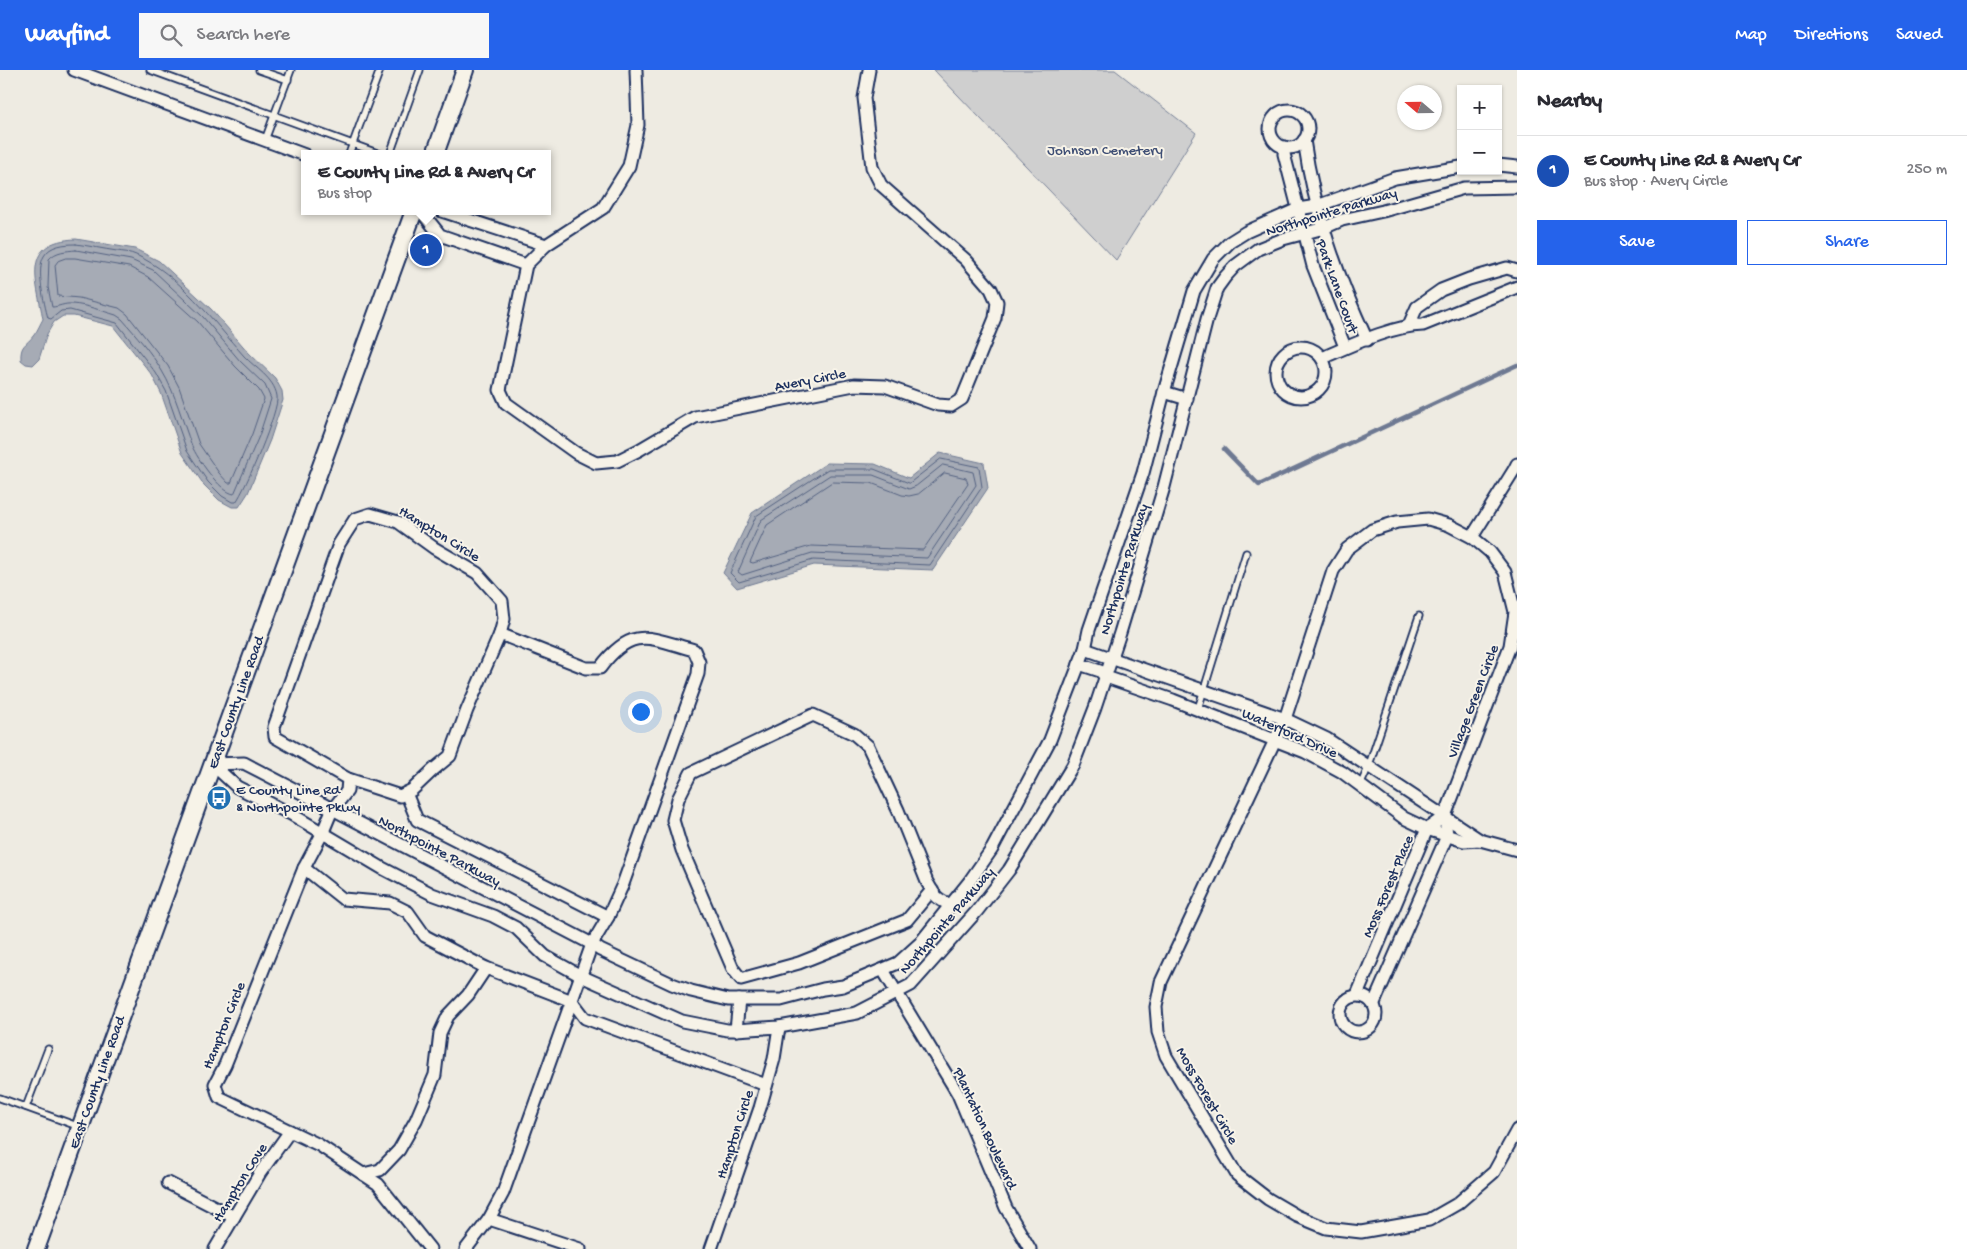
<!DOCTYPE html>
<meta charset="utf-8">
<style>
body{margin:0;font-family:"Gochi Hand",sans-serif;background:#f7f7f7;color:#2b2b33}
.controls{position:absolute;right:15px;top:15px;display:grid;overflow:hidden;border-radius:0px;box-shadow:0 1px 4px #0004}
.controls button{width:45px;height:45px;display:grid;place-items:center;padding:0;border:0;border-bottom:1px solid #e1e1e2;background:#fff;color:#2b2b33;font:25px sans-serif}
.compass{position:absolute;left:1397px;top:15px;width:45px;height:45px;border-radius:50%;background:#fff;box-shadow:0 1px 4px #0004;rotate:290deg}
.you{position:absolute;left:640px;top:641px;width:18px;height:18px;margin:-12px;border:4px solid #fff;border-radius:50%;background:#1a73e8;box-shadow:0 0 0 8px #1a73e833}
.badge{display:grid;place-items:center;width:32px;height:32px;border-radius:50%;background:#2563eb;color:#fff;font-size:16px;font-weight:700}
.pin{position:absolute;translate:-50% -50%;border:2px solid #fff;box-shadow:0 1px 5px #0006}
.popup{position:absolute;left:301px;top:80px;width:250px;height:65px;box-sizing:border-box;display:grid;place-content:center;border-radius:0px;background:#fff;filter:drop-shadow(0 1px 4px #0005);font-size:16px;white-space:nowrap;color:#7c7c81}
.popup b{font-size:19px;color:#2b2b33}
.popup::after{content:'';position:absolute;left:50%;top:100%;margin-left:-10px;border:10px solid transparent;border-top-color:#fff}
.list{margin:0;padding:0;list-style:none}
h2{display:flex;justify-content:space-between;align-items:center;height:65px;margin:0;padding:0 20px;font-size:21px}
h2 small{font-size:16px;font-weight:400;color:#7c7c81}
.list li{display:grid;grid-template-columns:32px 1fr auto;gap:15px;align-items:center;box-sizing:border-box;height:70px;padding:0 20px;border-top:1px solid #e1e1e2}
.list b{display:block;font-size:19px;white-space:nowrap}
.list p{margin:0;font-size:16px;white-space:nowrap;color:#7c7c81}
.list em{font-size:16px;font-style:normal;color:#7c7c81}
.actions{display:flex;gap:10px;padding:15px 20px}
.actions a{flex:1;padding:11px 0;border:1px solid #2563eb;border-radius:0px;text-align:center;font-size:18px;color:#2563eb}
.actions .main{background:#2563eb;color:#fff}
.icon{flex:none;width:28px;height:28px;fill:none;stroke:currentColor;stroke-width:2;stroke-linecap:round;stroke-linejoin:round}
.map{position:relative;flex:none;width:1517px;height:1179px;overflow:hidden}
header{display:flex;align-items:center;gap:30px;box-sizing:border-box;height:70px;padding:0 25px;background:#2563eb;color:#fff}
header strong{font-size:24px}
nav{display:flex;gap:28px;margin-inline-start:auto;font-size:18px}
.search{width:350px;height:45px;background:#f7f7f7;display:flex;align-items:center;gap:12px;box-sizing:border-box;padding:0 18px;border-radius:0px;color:#7c7c81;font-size:19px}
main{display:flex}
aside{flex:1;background:#fff}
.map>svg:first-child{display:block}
</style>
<header>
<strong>Wayfind</strong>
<div class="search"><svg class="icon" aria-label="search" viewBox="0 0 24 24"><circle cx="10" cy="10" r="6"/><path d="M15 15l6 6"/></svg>Search here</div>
<nav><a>Map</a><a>Directions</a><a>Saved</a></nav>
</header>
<main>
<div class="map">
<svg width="1517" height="1179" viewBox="0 0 1517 1179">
<rect width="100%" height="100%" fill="#eeebe2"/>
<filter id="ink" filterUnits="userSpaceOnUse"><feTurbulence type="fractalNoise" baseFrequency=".02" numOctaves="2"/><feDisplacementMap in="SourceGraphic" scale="10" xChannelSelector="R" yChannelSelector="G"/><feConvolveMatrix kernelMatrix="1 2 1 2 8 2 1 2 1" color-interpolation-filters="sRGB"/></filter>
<g filter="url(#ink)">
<polygon fill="#cfcfcf" stroke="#757f96" points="934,0 1115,0 1196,63 1116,190"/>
<g fill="#a6abb5" stroke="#6e7992">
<path d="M 76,169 L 135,179 L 159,191 L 211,239 L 249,283 L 275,308 L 282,321 L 283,330 L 270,370 L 248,423 L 239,437 L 232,437 L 219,430 L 204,415 L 182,383 L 161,323 L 152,305 L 113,256 L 74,246 L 63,246 L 54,252 L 47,264 L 39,289 L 33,295 L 26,294 L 21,290 C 20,274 26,276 34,265 C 38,260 40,254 43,249 C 36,210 21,171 76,169 Z"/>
<polygon points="940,383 984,393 988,418 933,500 814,495 737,518 723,503 752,443 827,393 875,394 909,408"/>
</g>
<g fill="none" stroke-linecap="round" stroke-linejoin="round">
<g stroke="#536181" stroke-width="1">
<path d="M 76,174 C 90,176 103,179 117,181 C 123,182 130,182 136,185 C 179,204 213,251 244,286 C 255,298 274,308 277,326 C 280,339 245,420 236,432 L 232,432 L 222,426 L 208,412 L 187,381 L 166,321 L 156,303 L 117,253 L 70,240 L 61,241 L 51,249 L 48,248 C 44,233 36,199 44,186 C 50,175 65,174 76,174 Z"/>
<path d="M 76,180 L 131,190 L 153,200 L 203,247 L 240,291 L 265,315 L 271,329 L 259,366 L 234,424 C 220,422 197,388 192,376 C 182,351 176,324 162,301 C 151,282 136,265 122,249 L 116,245 C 102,241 87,235 72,234 C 65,233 58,237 52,237 L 48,217 L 49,189 C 56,181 66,181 76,180 Z"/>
<polygon points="66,188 75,188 129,197 148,207 198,252 235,296 259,320 264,329 252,364 231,413 228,413 219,403 199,374 179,317 168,296 127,244 119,238 79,228 58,226 55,195 58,191"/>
<polygon points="941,389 979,397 982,417 930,495 813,490 739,512 730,503 756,446 828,399 874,399 909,413"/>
<polygon points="943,395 973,402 976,415 927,488 812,483 742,505 738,502 761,450 830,405 873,405 909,419 916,416"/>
<polygon points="945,403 966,408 968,414 923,480 811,476 753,493 750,492 767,455 832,412 871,413 902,425 909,426 918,424"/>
</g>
<polyline stroke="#6e7992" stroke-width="4.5" points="1224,379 1259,415 1517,295"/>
<defs>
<g id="lane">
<polyline points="150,0 380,84"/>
<polyline points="259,0 288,10"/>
<polyline points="265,70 291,0"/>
<polyline points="349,84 380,0"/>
<polyline points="390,84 420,0"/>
<polyline points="1198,639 1246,483"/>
<polyline points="1360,716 1368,698 1419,546"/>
<polyline points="0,1028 80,1057"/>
<polyline points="26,1037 48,979"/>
</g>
<g id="street">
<polyline points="74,0 305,85"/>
<polyline points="636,0 638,55 629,96 603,138 546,175 526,195 500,320 506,333 576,383 596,393 617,391 639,380 695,347 854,315 885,316 938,335 951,336 962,329 995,248 997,232 991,219 966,190 881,115 872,97 864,28 869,0"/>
<circle cx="1289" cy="59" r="19"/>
<path d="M 1304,70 C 1314,141 1337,205 1367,270"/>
<polyline points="1285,77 1284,84 1313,196 1345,277"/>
<polyline points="1498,95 1517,97"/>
<polyline points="421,141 440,165 526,195"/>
<polyline points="442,141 546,175"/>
<polyline points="1409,255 1417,237 1441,220 1469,209 1507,198 1517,201"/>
<circle cx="1301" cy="302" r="25"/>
<path d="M 1322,288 C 1352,275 1391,256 1423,255 L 1517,217"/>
<polyline points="1164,322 1187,329"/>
<polygon points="370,444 398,452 434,478 477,503 502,531 504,549 500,564 467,640 450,686 433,700 412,720 400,726 348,709 275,667 274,657 339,474 355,449"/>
<polyline points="1472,467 1514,400 1517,394"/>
<polyline points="1085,579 1285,649 1327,669 1480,770"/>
<polyline points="1079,594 1100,601 1106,607 1173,630 1305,682 1342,702 1404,748 1427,759 1464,771 1480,770 1517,780"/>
<polyline points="212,694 237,717 291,744 382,798 432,824 493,846 516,858 545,886 581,906 682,951 727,960 736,960 779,957 857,943 911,915 977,841 1009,800 1073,695 1095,638 1120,563 1164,417 1207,249 1217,218 1225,207 1235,196 1258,179 1283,169 1324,158 1342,150 1383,141 1464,118 1517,117"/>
<polyline points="212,694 244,693 592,874 600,880 672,914 691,921 728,930 781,930 823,919 843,916 898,893 920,873 969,812 992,779 1050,670 1085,579 1089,560 1143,403 1164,322 1194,221 1213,189 1230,172 1246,162 1298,139 1317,136 1395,108 1461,97"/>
<polyline points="348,709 347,721 332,740 322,764 304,798 225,995 215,1014 219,1027 319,1075 378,1114 430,1179"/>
<polyline points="406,723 417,750 608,847"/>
<polyline points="304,798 343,829 390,833 408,842 425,866 486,898 572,931 585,948 766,1015"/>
<path d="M 932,820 L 907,850 L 799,893 L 741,909 L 733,899 L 682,780 L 673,750 L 678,729 L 691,703 L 813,645 L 854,664 L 868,676 L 898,740 L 927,812 C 935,826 936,829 951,835"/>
<polyline points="883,900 958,1024 1006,1138 1030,1179"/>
<polyline points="1357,925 1427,759 1445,746"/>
<circle cx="1358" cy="944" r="18"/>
<polyline points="1374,933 1447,766 1445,746 1510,576 1515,542 1505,502 1490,482 1472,467 1449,455 1428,449 1397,452 1372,460 1347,479 1333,501 1285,649 1161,912 1156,937 1158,962 1166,986 1237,1105 1268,1129 1297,1146 1326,1158 1361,1162 1429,1150 1457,1134 1494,1102 1517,1060"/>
<polyline points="736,960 739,930"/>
<polyline points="363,1104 380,1100 399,1080 416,1050 435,1005 440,963 448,946 468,925 486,898"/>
<polyline points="168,1113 234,1147"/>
<path d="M 489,1149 L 503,1123 L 592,874 L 608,847 L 623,814 L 698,604 L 699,592 L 694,580 C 650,568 632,555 600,598 L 586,598 L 500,564"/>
<polyline points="215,1179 260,1103 290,1061"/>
<polyline points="466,1179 489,1149 580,1179"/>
<polyline points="711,1179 760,1038 774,989 779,957"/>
</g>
<g id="secondary">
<polyline points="435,84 465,0"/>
<polyline points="36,1179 414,141"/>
</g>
</defs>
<use href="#lane" stroke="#1b2f5e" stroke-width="9"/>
<use href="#street" stroke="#1b2f5e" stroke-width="15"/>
<use href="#secondary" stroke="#1b2f5e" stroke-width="20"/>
<use href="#lane" stroke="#f7f3e8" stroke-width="5.5"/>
<use href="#street" stroke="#f7f3e8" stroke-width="11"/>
<use href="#secondary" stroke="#f7f3e8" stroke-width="16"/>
</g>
</g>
<defs>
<symbol id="bus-disc" viewBox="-11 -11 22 22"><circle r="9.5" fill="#1f6fb2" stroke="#f7f3e8"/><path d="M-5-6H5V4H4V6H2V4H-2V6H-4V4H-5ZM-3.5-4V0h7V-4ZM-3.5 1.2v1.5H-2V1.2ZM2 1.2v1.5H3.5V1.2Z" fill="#fff"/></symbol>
</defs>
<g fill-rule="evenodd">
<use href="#bus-disc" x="205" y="714" width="28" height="28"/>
</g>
<g text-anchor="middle" stroke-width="4" stroke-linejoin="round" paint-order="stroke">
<g font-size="15" fill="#3f4f75" stroke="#f7f3e8">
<text x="1105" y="84">Johnson Cemetery</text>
</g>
<g font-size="15" fill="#1b2f5e" stroke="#f7f3e8">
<text transform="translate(1331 141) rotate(-17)" y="5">Northpointe Parkway</text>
<text transform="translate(1338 216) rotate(70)" y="5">Park Lane Court</text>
<text transform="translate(810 309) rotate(-11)" y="5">Avery Circle</text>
<text transform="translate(440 463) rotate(32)" y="5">Hampton Circle</text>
<text transform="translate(1123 499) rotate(-73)" y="5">Northpointe Parkway</text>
<text transform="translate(1472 631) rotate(-69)" y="5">Village Green Circle</text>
<text transform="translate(235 632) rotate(-70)" y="5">East County Line Road</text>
<text transform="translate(1290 662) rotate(24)" y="5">Waterford Drive</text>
<text transform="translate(440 780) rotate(28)" y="5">Northpointe Parkway</text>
<text transform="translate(1387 816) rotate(-67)" y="5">Moss Forest Place</text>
<text transform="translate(946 850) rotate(-49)" y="5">Northpointe Parkway</text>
<text transform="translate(223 955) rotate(-68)" y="5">Hampton Circle</text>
<text transform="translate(96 1012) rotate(-70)" y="5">East County Line Road</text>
<text transform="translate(1208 1025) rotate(60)" y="5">Moss Forest Circle</text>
<text transform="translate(986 1058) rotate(65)" y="5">Plantation Boulevard</text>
<text transform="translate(734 1064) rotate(-72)" y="5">Hampton Circle</text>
<text transform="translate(239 1112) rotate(-58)" y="5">Hampton Cove</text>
</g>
<g font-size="15" fill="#1b2f5e" stroke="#f7f3e8" text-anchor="start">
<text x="236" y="724">E County Line Rd<tspan x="236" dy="17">&amp; Northpointe Pkwy</tspan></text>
</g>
</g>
</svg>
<div class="controls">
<button>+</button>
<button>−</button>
</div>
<svg class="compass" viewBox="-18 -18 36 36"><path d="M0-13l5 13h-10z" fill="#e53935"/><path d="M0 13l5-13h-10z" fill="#7c7c81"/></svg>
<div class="you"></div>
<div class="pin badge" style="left:426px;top:180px;background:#1a4fb4">1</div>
<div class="popup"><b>E County Line Rd &amp; Avery Cr</b>Bus stop</div>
</div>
<aside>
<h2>Nearby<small></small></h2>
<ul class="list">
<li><span class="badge" style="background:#1a4fb4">1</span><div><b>E County Line Rd &amp; Avery Cr</b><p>Bus stop · Avery Circle</p></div><em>250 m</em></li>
</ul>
<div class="actions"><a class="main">Save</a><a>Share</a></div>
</aside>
</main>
